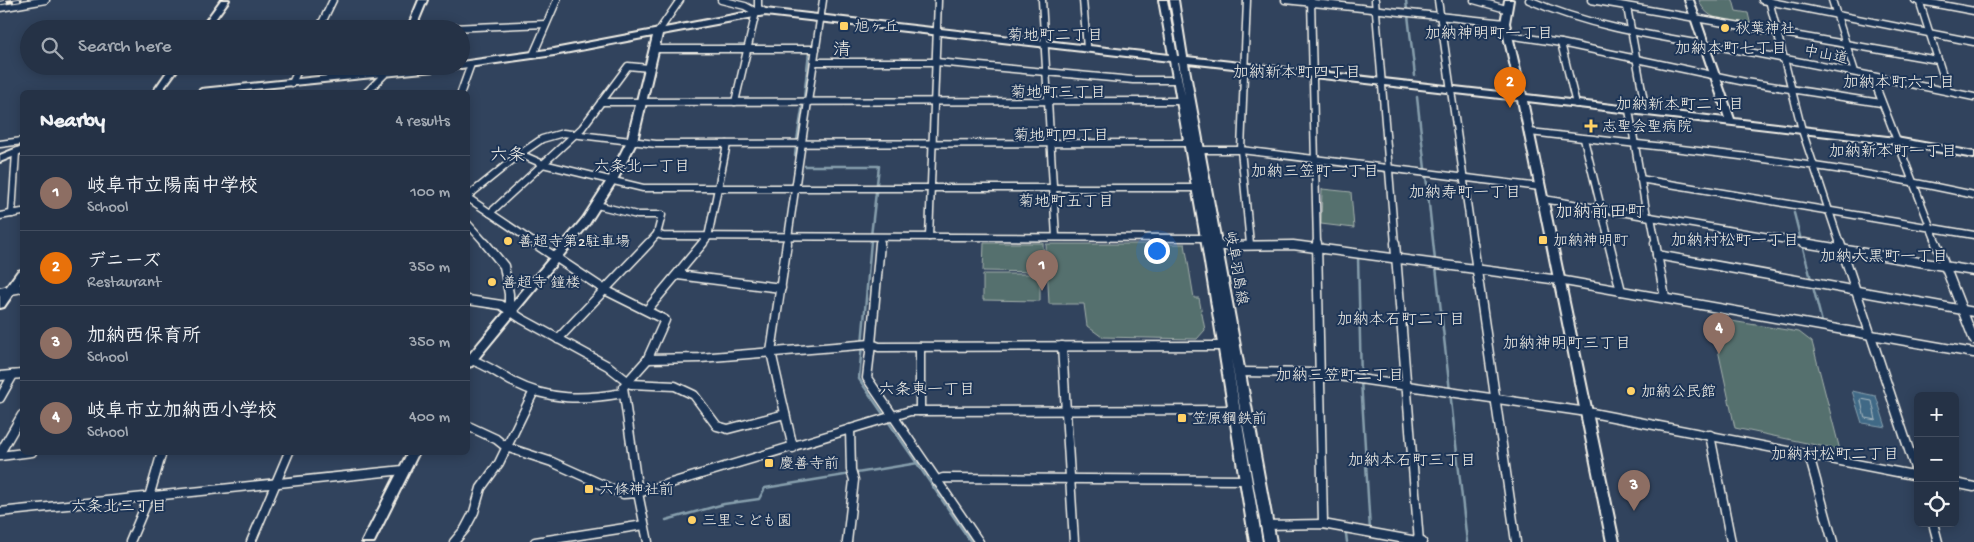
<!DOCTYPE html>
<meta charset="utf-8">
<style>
body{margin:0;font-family:"Gochi Hand","Klee One",sans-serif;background:#2d3a4d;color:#f1f3f6}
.controls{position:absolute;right:15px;bottom:15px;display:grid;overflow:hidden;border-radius:8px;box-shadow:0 2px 12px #0003}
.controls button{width:45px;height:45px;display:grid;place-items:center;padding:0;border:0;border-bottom:1px solid #424d5f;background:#253246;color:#f1f3f6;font:25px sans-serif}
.you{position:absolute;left:1156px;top:250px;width:18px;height:18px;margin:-12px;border:4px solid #fff;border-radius:50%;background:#1a73e8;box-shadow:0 0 0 8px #1a73e833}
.badge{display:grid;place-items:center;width:32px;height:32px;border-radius:50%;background:#90b9f0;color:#fff;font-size:16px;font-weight:700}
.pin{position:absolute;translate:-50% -41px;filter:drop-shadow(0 1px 2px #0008)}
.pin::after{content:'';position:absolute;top:26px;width:18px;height:15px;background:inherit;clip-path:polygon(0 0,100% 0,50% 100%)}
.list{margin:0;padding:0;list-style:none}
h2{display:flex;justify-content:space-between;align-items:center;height:65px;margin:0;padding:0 20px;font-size:21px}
h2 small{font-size:16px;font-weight:400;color:#a3aab3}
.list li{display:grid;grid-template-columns:32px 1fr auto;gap:15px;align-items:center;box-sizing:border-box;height:75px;padding:0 20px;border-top:1px solid #424d5f}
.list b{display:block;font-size:19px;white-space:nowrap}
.list p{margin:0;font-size:16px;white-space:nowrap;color:#a3aab3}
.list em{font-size:16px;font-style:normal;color:#a3aab3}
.icon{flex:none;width:28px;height:28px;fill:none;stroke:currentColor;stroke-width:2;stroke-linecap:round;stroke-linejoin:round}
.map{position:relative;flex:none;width:1974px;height:542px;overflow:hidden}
.search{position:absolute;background:#253246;box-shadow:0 2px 12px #0003;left:20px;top:20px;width:450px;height:55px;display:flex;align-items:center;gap:12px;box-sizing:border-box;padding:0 18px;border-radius:28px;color:#a3aab3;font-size:19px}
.panel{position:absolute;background:#253246;box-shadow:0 2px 12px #0003;left:20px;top:90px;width:450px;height:365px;border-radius:8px}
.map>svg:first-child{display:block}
</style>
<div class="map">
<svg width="1974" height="542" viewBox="0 0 1974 542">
<rect width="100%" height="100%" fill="#31435d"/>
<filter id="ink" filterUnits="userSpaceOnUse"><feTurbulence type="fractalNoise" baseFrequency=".02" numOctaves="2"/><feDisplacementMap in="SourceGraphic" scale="10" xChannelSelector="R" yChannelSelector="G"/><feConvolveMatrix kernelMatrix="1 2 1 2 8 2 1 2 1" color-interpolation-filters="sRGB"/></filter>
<g filter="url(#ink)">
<g fill="#55706e" stroke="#a4b0ab">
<path d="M 1699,0 L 1733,0 L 1736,11 L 1748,13 L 1751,26 C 1731,22 1706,22 1699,0 Z"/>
<polygon points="1322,189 1351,192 1354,228 1321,224"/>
<polygon points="984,243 1043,243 1044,272 983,271"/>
<polygon points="1046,244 1185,244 1194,298 1199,298 1205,330 1197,339 1102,337 1087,326 1084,304 1049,304"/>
<polygon points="983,274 1040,274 1040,301 983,300"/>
<polygon points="1719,319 1799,332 1812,342 1840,450 1735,428 1712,322"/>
</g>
<polygon fill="#3f6986" stroke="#879fad" points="1852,391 1876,396 1886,427 1862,423"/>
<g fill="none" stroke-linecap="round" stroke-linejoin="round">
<polygon stroke="#acbbc1" stroke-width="1" points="1861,399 1872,401 1876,420 1865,418"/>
<g stroke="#879fad" stroke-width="2.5">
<polyline points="1406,0 1407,10"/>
<polyline points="1408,15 1415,76"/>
<polyline points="720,46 743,46"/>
<polyline points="754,46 803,47"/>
<polyline points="1417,97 1425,169"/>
<polyline points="804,98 809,52"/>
<polyline points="797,140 803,104"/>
<polyline points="795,156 796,147"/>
<polyline points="805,166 879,166 871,236"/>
<polyline points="1426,176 1435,260"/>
<polyline points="1794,213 1822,322"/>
<polyline points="871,241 859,379 971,542"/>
<polyline points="1358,257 1361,380 1370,530"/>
<polyline points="1436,267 1467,542"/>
<polyline points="666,520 724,504 759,499 765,488 918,463"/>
<polyline points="1346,534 1347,542"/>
</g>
<defs>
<g id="street-far1">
<polyline points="721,0 745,6 756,12 735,102"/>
<polyline points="758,0 758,8 765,12"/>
<polyline points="1042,0 1056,237"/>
<polyline points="1083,0 1087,48"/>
<polyline points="1247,0 1241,150 1250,244"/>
<polyline points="1285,0 1505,23"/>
<polyline points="1311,0 1317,244"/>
<polyline points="1375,0 1395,244"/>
<polyline points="1438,0 1473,244"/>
<polyline points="1474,0 1506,9"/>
<path d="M 1529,0 C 1597,30 1670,38 1743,51 C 1820,65 1897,81 1974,97"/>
<polyline points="1591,0 1938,60"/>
<polyline points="1762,0 1974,42"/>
<polyline points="1769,0 1802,130 1840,244"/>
<polyline points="1832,0 1855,72"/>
<polyline points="1915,0 1974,11"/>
<polyline points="1919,0 1948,91"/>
<polyline points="1627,7 1646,112"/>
<polyline points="0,8 46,0"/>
<polyline points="319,29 333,0"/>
<polyline points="428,29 546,24"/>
<polyline points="658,32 680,0"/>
<polyline points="1508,35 1561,43 1745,82 1881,103"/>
<polyline points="1561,43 1576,104"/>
<polyline points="653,49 816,49"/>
<polyline points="533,55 557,0"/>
<polyline points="814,62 936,62 1133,80 1177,80"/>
<polyline points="1872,76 1937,244"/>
<polyline points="292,83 300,66"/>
<polyline points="367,92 384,75"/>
<polyline points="461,92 471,64"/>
<polyline points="601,102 1182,101"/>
<polyline points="1629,110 1647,216"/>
<path d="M 1530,132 C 1679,149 1828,162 1974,195"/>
<polyline points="1584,139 1610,244"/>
<polyline points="0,144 22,141"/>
<polyline points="1199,150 1241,150 1540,187"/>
<polyline points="520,154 542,139 563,133 656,144 1189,143"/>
<polyline points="1640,179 1974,235"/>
<polyline points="468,196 520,154 543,164 643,188 1196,188"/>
<polyline points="468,198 536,244"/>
<polyline points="1543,199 1811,244"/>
<polyline points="597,205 637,215 662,215 657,234 663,236 1206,238"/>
<polyline points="490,213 582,128 628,66 649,68"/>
<polyline points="12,214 16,152"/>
<polyline points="0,216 22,212"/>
<polyline points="1651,217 1656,244"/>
<polyline points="468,224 486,244"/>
<polyline points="929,237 938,0"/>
<polyline points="648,244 657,234"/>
<polyline points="702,244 708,237 727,144"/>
<polyline points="787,244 823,0"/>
<polyline points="880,244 880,238"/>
</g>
<g id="street">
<polyline points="485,243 504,266 509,294 509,312"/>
<polyline points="534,243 605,290 665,320 647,360 623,387 638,493 648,542"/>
<polyline points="787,243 771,352 793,448"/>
<polyline points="880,243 871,344 879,347 1224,346"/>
<polyline points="1317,243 1323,524"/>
<polyline points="1395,243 1419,542"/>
<polyline points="1473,243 1516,542"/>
<polyline points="1609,243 1621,291"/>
<polyline points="1655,243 1665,298"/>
<polyline points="1804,243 1974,271"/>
<polyline points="1840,243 1918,477"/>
<polyline points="1936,243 1974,340"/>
<polyline points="1218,246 1293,245 1559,280 1974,353"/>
<polyline points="1657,255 1974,312"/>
<polyline points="678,275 781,288"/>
<polyline points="0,292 22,288"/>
<polyline points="468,300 501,305 522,319 608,366 631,384 675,386 694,395 717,426 728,429 785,414"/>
<polyline points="647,310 703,243"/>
<polyline points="558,339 649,243"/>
<polyline points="1062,346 1074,542"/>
<polyline points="920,347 920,411"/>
<path d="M 468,359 C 485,363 498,374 513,382 C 550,401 583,400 623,393"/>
<polyline points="648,359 700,358 871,344 867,378 979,542"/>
<polyline points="1240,372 1318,373 1587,412 1918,476"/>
<polyline points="0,376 22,374"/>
<polyline points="0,398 13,375"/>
<polyline points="468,426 496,439 506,447 552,462 623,494 638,493 910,411 1234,410"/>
<polyline points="1710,435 1731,542"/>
<polyline points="0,453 22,415"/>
<polyline points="1809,455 1833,542"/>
<polyline points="0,456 32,452"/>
<polyline points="936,481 943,478 1246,480"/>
<polyline points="1955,483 1974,487"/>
<polyline points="0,512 403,470"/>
<polyline points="1933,523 1938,542"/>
<polyline points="1265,525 1323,524 1422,542"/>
<polyline points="130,542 149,497 162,452"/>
<polyline points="251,542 289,452"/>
<polyline points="454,542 465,529 474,512 481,488 499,463 533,393"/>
<polyline points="535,542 644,525"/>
<polyline points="847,542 854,480 851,470 850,429"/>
</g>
<g id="secondary">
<polygon points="221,0 229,0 208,29 200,29"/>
<polygon points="419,0 427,0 415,29 407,29"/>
<path d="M 1159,0 L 1167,0 L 1177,56 L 1179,56 L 1170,0 L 1178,0 L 1187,57 L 1517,94 L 1501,23 L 1505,0 L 1513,0 L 1509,23 L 1526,95 L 1725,118 L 1685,0 L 1693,0 L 1734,119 L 1896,138 L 1974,152 L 1974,158 L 1896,144 L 1527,101 L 1619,542 L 1607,542 L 1518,100 L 1188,63 L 1276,542 L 1264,542 L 1231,358 L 1262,542 L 1250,542 L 1201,238 L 1170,61 L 765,15 L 662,34 L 637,141 L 617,180 L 589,224 L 472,366 L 468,367 L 468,356 L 583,218 L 608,179 L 627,141 L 653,36 L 554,55 L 461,68 L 458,67 L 454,69 L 224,92 L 197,92 L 201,89 L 424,66 L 461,66 L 461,62 L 554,49 L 765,9 L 1169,55 ZM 1178,62 L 1179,62 L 1185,96 Z"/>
<polygon points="171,66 180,66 161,92 153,92"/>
<polygon points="22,146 22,153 0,162 0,155"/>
<polygon points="22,270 22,281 4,307 0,308 0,296 18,271"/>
<polygon points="408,452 419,452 374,542 362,542"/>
</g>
</defs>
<use href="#street-far1" stroke="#f4f1e8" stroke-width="9"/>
<use href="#street" stroke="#f4f1e8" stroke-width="11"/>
<use href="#secondary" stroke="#f4f1e8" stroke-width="4"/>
<use href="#street-far1" stroke="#1d3557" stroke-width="6"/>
<use href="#street" stroke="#1d3557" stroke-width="8"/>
<use href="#secondary" fill="#1d3557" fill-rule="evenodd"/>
<defs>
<polyline id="rail" points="0,3 20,0"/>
</defs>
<use href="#rail" stroke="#f4f1e8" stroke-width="4.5"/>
<use href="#rail" stroke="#1d3557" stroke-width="2.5" stroke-dasharray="7" stroke-linecap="butt"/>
</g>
</g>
<g fill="#ffd166" stroke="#1d3557" stroke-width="2">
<rect x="839" y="21" width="10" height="10" rx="2.5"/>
<circle cx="1725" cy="28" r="5"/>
<path d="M1588.5 118.5h5v5h5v5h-5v5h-5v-5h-5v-5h5z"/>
<rect x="1538" y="235" width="10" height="10" rx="2.5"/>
<circle cx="508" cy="241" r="5"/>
<circle cx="492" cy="282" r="5"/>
<circle cx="1631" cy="391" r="5"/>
<rect x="1177" y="413" width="10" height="10" rx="2.5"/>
<rect x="764" y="458" width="10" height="10" rx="2.5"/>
<rect x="584" y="484" width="10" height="10" rx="2.5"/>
<circle cx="692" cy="520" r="5"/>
</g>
<g text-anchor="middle" stroke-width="4" stroke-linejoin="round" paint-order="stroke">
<g font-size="15" fill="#f4f1e8" stroke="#1d3557" text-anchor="start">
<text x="854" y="31">旭ヶ丘</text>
<text x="1735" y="33">秋葉神社</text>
<text x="1602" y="131">志聖会聖病院</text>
<text x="1553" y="245">加納神明町</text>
<text x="518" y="246">善超寺第2駐車場</text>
<text x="502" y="287">善超寺 鐘楼</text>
<text x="1641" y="396">加納公民館</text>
<text x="1192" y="423">笠原鋼鉄前</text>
<text x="779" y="468">慶善寺前</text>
<text x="599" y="494">六條神社前</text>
<text x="702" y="525">三里こども園</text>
</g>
<g font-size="15" fill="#f4f1e8" stroke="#1d3557">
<text transform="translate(1826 54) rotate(11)" y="5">中山道</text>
<text transform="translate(1237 268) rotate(80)" y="5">岐阜羽島線</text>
</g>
<g font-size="16" fill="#f4f1e8" stroke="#1d3557">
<text x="1489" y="38">加納神明町一丁目</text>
<text x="1055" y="40">菊地町二丁目</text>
<text x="1731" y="53">加納本町七丁目</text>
<text x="1297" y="77">加納新本町四丁目</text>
<text x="1899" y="87">加納本町六丁目</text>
<text x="1058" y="97">菊地町三丁目</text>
<text x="1680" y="109">加納新本町二丁目</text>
<text x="1061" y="140">菊地町四丁目</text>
<text x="1893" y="156">加納新本町一丁目</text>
<text x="642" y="171">六条北一丁目</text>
<text x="1315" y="176">加納三笠町一丁目</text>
<text x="1465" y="197">加納寿町一丁目</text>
<text x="1066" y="206">菊地町五丁目</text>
<text x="1735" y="245">加納村松町一丁目</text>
<text x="1884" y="261">加納大黒町一丁目</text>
<text x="1401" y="324">加納本石町二丁目</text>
<text x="1567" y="348">加納神明町三丁目</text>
<text x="1340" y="380">加納三笠町二丁目</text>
<text x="927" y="394">六条東一丁目</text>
<text x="1835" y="459">加納村松町二丁目</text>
<text x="1412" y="465">加納本石町三丁目</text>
<text x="119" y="511">六条北三丁目</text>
</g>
<g font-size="18" fill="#f4f1e8" stroke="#1d3557">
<text x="842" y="55">清</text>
<text x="508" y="160">六条</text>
<text x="1600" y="217">加納前田町</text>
</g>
</g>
</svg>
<div class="controls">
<button>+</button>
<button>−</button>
<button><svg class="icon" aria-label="locate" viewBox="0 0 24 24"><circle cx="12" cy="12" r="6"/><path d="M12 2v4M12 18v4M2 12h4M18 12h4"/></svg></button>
</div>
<div class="you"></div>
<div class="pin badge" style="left:1042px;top:291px;background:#8d6e63">1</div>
<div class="pin badge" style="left:1510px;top:108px;background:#e8710a">2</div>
<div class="pin badge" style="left:1634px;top:511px;background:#8d6e63">3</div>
<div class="pin badge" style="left:1719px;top:354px;background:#8d6e63">4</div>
<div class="search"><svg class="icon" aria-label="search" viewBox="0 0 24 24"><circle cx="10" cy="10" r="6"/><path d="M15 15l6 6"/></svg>Search here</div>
<section class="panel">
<h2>Nearby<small>4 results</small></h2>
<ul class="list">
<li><span class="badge" style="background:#8d6e63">1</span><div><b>岐阜市立陽南中学校</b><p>School</p></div><em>100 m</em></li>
<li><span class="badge" style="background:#e8710a">2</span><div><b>デニーズ</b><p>Restaurant</p></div><em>350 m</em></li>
<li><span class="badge" style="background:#8d6e63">3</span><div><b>加納西保育所</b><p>School</p></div><em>350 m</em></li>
<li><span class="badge" style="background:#8d6e63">4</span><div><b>岐阜市立加納西小学校</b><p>School</p></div><em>400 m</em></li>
</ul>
</section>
</div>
